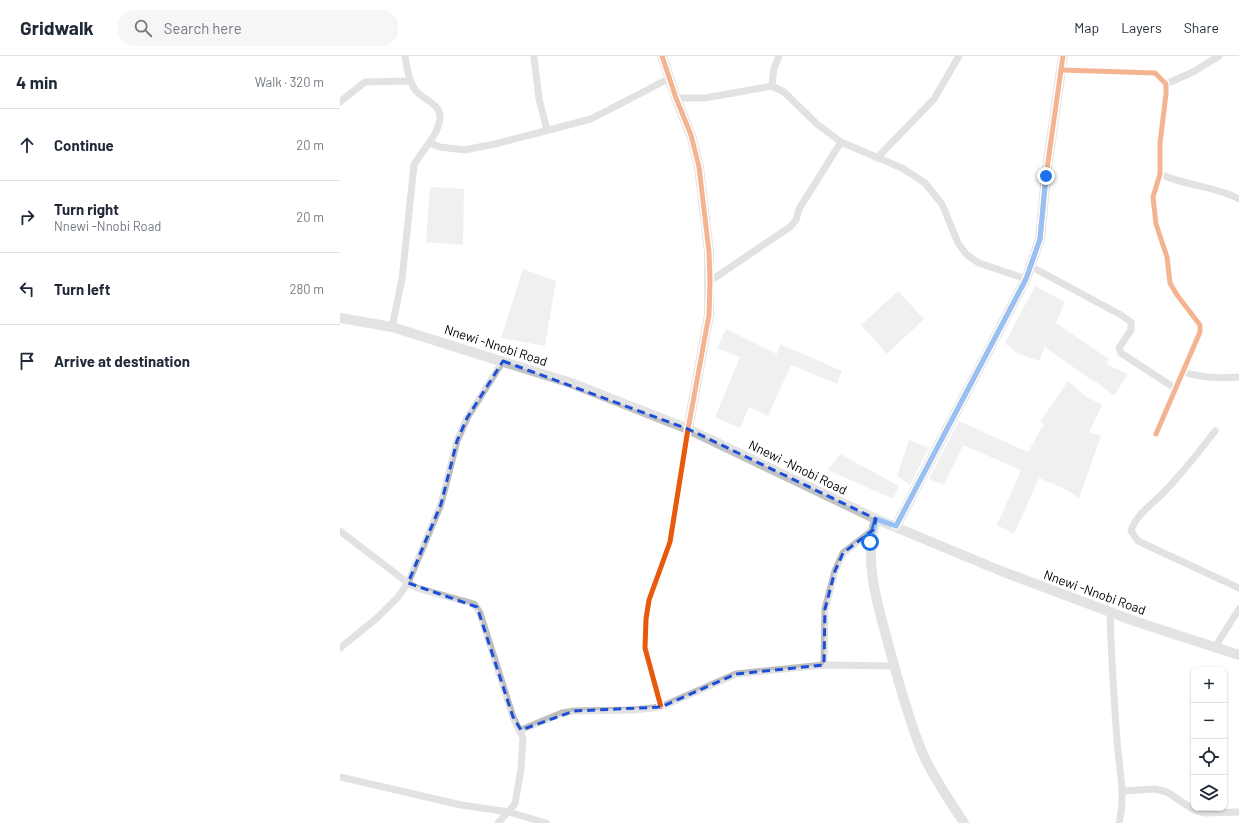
<!DOCTYPE html>
<meta charset="utf-8">
<style>
body{margin:0;font-family:Barlow,sans-serif;background:#f6f6f7;color:#1f2937}
.controls{position:absolute;right:12px;bottom:12px;display:grid;overflow:hidden;border-radius:8px;box-shadow:0 1px 3px #0004}
.controls button{width:36px;height:36px;display:grid;place-items:center;padding:0;border:0;border-bottom:1px solid #e0e1e3;background:#fff;color:#1f2937;font:20px sans-serif}
.stop{position:absolute;width:12px;height:12px;margin:-9px;border:3px solid #1a73e8;border-radius:50%;background:#fff}
.stop.end{background:#1a73e8;border-color:#fff;box-shadow:0 1px 4px #0008}
.list{margin:0;padding:0;list-style:none}
h2{display:flex;justify-content:space-between;align-items:center;height:52px;margin:0;padding:0 16px;font-size:17px}
h2 small{font-size:13px;font-weight:400;color:#747a83}
.list li{display:grid;grid-template-columns:26px 1fr auto;gap:12px;align-items:center;box-sizing:border-box;height:72px;padding:0 16px;border-top:1px solid #e0e1e3}
.list b{display:block;font-size:15px;white-space:nowrap}
.list p{margin:0;font-size:13px;white-space:nowrap;color:#747a83}
.list em{font-size:13px;font-style:normal;color:#747a83}
.icon{flex:none;width:22px;height:22px;fill:none;stroke:currentColor;stroke-width:2;stroke-linecap:round;stroke-linejoin:round}
.map{position:relative;flex:none;width:899px;height:767px;overflow:hidden}
header{display:flex;align-items:center;gap:24px;box-sizing:border-box;height:56px;padding:0 20px;background:#fff;border-bottom:1px solid #e0e1e3}
header strong{font-size:19px}
nav{display:flex;gap:22px;margin-inline-start:auto;font-size:14px}
.search{width:280px;height:36px;background:#f6f6f7;display:flex;align-items:center;gap:10px;box-sizing:border-box;padding:0 14px;border-radius:16px;color:#747a83;font-size:15px}
main{display:flex}
aside{flex:1;background:#fff}
.map>svg:first-child{display:block}
</style>
<header>
<strong>Gridwalk</strong>
<div class="search"><svg class="icon" aria-label="search" viewBox="0 0 24 24"><circle cx="10" cy="10" r="6"/><path d="M15 15l6 6"/></svg>Search here</div>
<nav><a>Map</a><a>Layers</a><a>Share</a></nav>
</header>
<main>
<aside>
<h2>4 min<small>Walk · 320 m</small></h2>
<ul class="list">
<li><svg class="icon" aria-label="ahead" viewBox="0 0 24 24"><path d="M12 20V5M6 11l6-6 6 6"/></svg><div><b>Continue</b></div><em>20 m</em></li>
<li><svg class="icon" aria-label="right" viewBox="0 0 24 24"><path d="M7 20v-9h11M14 6l5 5-5 5"/></svg><div><b>Turn right</b><p>Nnewi -Nnobi Road</p></div><em>20 m</em></li>
<li><svg class="icon" aria-label="left" viewBox="0 0 24 24"><path d="M17 20v-9H6M10 6l-5 5 5 5"/></svg><div><b>Turn left</b></div><em>280 m</em></li>
<li><svg class="icon" aria-label="arrive" viewBox="0 0 24 24"><path d="M6 21V4h12l-3 4 3 4H6"/></svg><div><b>Arrive at destination</b></div></li>
</ul>
</aside>
<div class="map">
<svg width="899" height="767" viewBox="0 0 899 767">
<rect width="100%" height="100%" fill="#fff"/>
<g fill="#dedede">
<polygon points="90,131 124,133 123,189 86,186"/>
<polygon points="183,213 216,225 205,290 161,282"/>
<polygon points="695,230 725,246 716,267 769,303 766,308 788,318 774,340 755,325 754,326 705,291 699,305 677,297 665,287"/>
<polygon points="558,235 584,263 547,298 521,269"/>
<polygon points="386,273 437,298 440,288 502,315 497,328 451,309 428,360 409,351 400,372 375,361 400,301 377,292"/>
<polygon points="728,325 747,341 762,349 749,376 761,380 739,442 723,432 699,422 674,478 657,469 681,414 623,389 604,429 589,423 619,365 688,396 704,368 700,366"/>
<polygon points="569,384 589,392 570,429 557,420"/>
<polygon points="500,398 559,430 553,443 488,414"/>
</g>
<g fill="none" stroke-linecap="round" stroke-linejoin="round">
<g stroke="#bebebe" stroke-width="7">
<polyline points="194,1 199,43 207,74"/>
<polyline points="721,14 815,17 826,28 826,38 820,87 820,118 813,141 816,168 827,201 830,227 837,239 860,269 860,276 816,378"/>
<polyline points="826,28 853,16 879,0"/>
<polyline points="432,30 434,12 439,0"/>
<polyline points="336,42 365,42 432,30 444,36 477,68 501,86 562,112 585,127 602,148 618,187 627,199 639,207 686,223"/>
<polyline points="0,46 25,26 69,25"/>
<polyline points="90,87 100,91 124,94 155,88 251,63 330,22"/>
<polyline points="537,102 594,43 619,0"/>
<path d="M 820,118 C 845,130 875,130 899,143"/>
<polyline points="690,210 781,259 791,266 791,274 779,292 781,297 836,333"/>
<polyline points="370,225 450,171 456,164 459,153 501,86"/>
<path d="M 52,271 L 62,223 L 74,109 C 81,96 92,86 97,73 C 109,47 83,47 74,32 C 68,23 67,11 65,0"/>
<path d="M 843,316 C 863,322 879,323 899,321"/>
<path d="M 875,375 C 859,396 843,416 825,435 C 813,448 796,458 791,475 L 798,485 L 899,532"/>
<polyline points="0,475 68,527 77,532 134,548 140,557 173,661 183,682 181,713 175,748 158,767"/>
<path d="M 770,556 C 771,599 774,642 777,685 C 779,713 786,739 779,767"/>
<polyline points="875,591 899,553"/>
<polyline points="0,592 37,562 58,541 68,527 101,448 117,385 127,362 163,305"/>
<polyline points="484,609 485,553 495,515 503,497 533,474"/>
<polyline points="321,651 305,592 306,563 309,544 330,486 348,373"/>
<polyline points="181,674 222,657 234,655 294,654 321,651 396,618 484,609 554,610"/>
<polyline points="0,721 121,749 169,756 206,767"/>
<polyline points="784,735 815,733 827,736 854,754 865,757 899,756"/>
</g>
<g stroke="#c2c2c2" stroke-width="10">
<polyline points="322,0 336,42 351,79 359,111 369,196 369,259 348,373"/>
<polyline points="0,262 52,271 231,327 348,373 536,463 661,515 797,566 899,599"/>
<path d="M 536,463 C 523,506 538,549 549,591 C 559,627 568,662 582,696 C 593,721 609,744 624,767"/>
<polyline points="556,470 686,223 700,183 706,120 723,0"/>
</g>
<defs>
<g id="cycleway">
<polyline points="721,14 815,17 826,28 826,38 820,87 820,118 813,141 816,168 827,201 830,227 837,239 860,269 860,276 816,378"/>
<polyline points="556,470 686,223 700,183 706,120 723,0"/>
<polyline points="321,651 305,592 306,563 309,544 330,486 348,373 369,259 370,225 369,196 359,111 351,79 336,42 322,0"/>
</g>
</defs>
<use href="#cycleway" stroke="#fff" stroke-width="8"/>
<use href="#cycleway" stroke="#e8590c" stroke-width="5"/>
</g>
<g fill="none" stroke-linecap="round" stroke-linejoin="round">
<polyline stroke="#1a73e8" stroke-width="5" points="530,486 536,463 556,470 686,223 700,183 706,120"/>
</g>
<path d="M0 0H899V767H0ZM 163,305 L 348,373 L 536,463 L 533,474 L 503,497 L 495,515 L 485,553 L 484,609 L 396,618 L 321,651 L 234,655 L 181,674 L 173,661 L 137,551 L 68,527 L 101,448 L 117,385 L 127,362 Z" fill="#fff" fill-opacity=".55" fill-rule="evenodd"/>
<path fill="none" stroke="#1d4ed8" stroke-width="3" stroke-dasharray="8 5" stroke-linejoin="round" d="M 163,305 L 348,373 L 536,463 L 533,474 L 503,497 L 495,515 L 485,553 L 484,609 L 396,618 L 321,651 L 234,655 L 181,674 L 173,661 L 137,551 L 68,527 L 101,448 L 117,385 L 127,362 Z"/>
<g text-anchor="middle" stroke-width="3" stroke-linejoin="round" paint-order="stroke">
<g font-size="13" fill="#000" stroke="#fff">
<text transform="translate(156 289) rotate(18)" y="5">Nnewi -Nnobi Road</text>
<text transform="translate(458 411) rotate(26)" y="5">Nnewi -Nnobi Road</text>
<text transform="translate(755 536) rotate(20)" y="5">Nnewi -Nnobi Road</text>
</g>
</g>
</svg>
<div class="controls">
<button>+</button>
<button>−</button>
<button><svg class="icon" aria-label="locate" viewBox="0 0 24 24"><circle cx="12" cy="12" r="6"/><path d="M12 2v4M12 18v4M2 12h4M18 12h4"/></svg></button>
<button><svg class="icon" aria-label="layers" viewBox="0 0 24 24"><path d="M12 4l9 5-9 5-9-5zM3 14l9 5 9-5"/></svg></button>
</div>
<div class="stop" style="left:530px;top:486px"></div>
<div class="stop end" style="left:706px;top:120px"></div>
</div>
</main>
